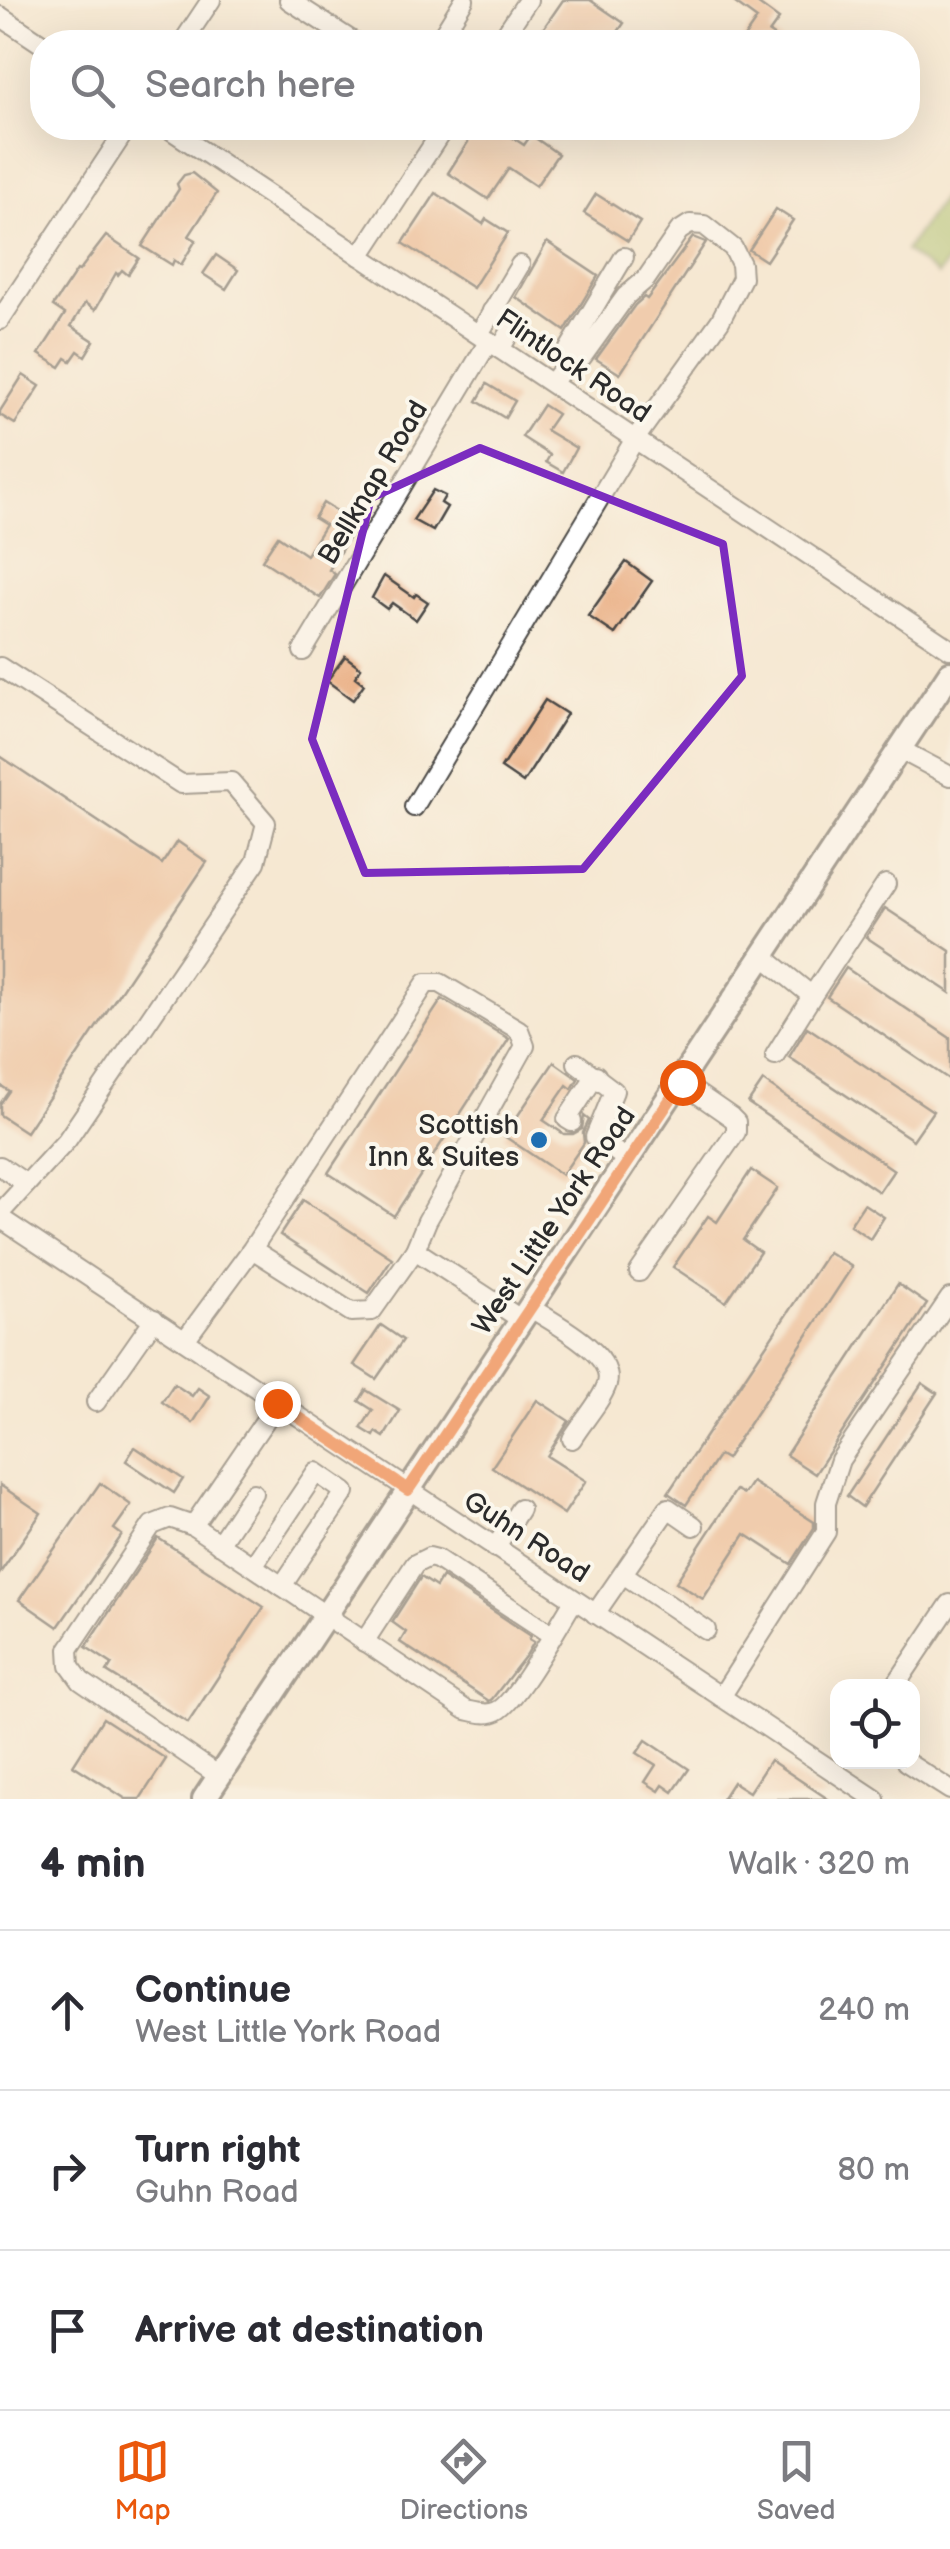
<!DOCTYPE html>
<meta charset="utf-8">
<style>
body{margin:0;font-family:"Balsamiq Sans",sans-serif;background:#f2f2f3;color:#2b2b33}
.controls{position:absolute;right:30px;bottom:30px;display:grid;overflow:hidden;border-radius:20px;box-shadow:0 10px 40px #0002}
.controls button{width:90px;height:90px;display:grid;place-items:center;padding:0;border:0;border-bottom:2px solid #e1e1e2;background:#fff;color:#2b2b33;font:50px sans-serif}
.stop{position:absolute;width:30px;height:30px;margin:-22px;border:8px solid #ea580c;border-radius:50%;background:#fff}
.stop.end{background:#ea580c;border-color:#fff;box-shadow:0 2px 10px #0008}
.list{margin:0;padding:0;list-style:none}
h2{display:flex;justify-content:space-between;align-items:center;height:130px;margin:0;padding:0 40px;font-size:42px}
h2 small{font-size:32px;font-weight:400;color:#7c7c81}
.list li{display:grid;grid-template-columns:65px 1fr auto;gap:30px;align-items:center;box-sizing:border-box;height:160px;padding:0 40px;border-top:2px solid #e1e1e2}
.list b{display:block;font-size:38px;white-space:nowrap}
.list p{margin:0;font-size:32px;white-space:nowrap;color:#7c7c81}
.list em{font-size:32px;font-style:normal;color:#7c7c81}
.icon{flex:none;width:55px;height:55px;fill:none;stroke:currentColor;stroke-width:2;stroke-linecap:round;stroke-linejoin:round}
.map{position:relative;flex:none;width:950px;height:1799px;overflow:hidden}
.search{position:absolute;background:#fff;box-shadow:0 10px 40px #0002;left:30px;right:30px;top:30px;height:110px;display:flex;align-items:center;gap:25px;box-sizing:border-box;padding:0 35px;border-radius:40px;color:#7c7c81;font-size:38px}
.sheet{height:610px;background:#fff}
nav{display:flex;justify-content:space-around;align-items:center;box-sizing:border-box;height:140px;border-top:2px solid #e1e1e2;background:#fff;font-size:28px;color:#7c7c81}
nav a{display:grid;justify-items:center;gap:5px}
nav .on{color:#ea580c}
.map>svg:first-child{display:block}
</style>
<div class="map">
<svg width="950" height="1799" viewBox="0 0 950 1799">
<rect width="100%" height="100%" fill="#fbf7ec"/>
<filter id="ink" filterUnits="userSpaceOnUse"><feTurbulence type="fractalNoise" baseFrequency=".01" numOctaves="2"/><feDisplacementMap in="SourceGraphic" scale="20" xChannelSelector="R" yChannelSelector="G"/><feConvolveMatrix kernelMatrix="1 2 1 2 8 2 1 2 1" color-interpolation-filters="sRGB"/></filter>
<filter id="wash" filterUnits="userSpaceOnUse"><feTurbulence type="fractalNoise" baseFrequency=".0048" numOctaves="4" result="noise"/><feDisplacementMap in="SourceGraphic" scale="40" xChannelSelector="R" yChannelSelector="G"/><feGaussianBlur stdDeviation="2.25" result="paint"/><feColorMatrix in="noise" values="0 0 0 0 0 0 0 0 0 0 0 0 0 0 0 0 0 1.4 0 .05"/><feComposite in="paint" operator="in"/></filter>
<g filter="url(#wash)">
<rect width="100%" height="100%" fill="#f6e8d2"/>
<polygon fill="#a2be65" stroke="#667448" stroke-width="2.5" points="950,187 950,258 938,275 905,251"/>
<g id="blocks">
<g fill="#e9ac80">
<polygon points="563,0 590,0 624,23 611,42 534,42"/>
<polygon points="731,0 753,0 779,19 769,33 783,42 741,42 757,19"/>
<polygon points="477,128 498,128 524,145 531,135 558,154 536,186 509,168 488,199 448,173"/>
<polygon points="192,173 217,193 189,236 196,240 181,265 174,260 172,265 142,246 179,189 177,184 184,175"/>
<polygon points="436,193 483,224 486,219 508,233 473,288 403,243"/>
<polygon points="596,194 640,222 628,241 584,213"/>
<polygon points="776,209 793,220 766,261 749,250"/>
<polygon points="106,236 139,258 128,275 122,270 118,275 116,273 95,310 85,303 71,326 94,341 85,356 78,351 71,361 66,358 60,367 39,354 65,314 53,306 77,270 79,271"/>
<polygon points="693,237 706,242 620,374 596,359 635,305 644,297 647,299"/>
<polygon points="547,242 598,276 565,331 516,297"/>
<polygon points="216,255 238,270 226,289 203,274"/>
<polygon points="23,375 40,386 15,424 0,415 0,411"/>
<polygon points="487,384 515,401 505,418 477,401"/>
<polygon points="543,405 557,414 546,430 576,448 563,472 546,462 550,455 522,437"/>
<polygon points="433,490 445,496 441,503 447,507 433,531 413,520"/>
<polygon points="323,503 357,524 329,570 335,574 320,598 262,560 278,536 306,555 325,525 314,518"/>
<polygon points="626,562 652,581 615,634 588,616"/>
<polygon points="384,576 414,597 416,594 428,602 416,620 392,603 387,609 372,598"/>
<polygon points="345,656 361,668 355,677 364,684 353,700 327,681"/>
<polygon points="545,700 567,714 523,783 501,768"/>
<polygon points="0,756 162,864 177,841 207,862 26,1132 0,1115 0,1104 9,1091 0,1085"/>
<polygon points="885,908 950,951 950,993 866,937"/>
<polygon points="846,968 950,1038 950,1080 827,997"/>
<polygon points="442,999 509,1039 394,1216 328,1173"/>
<polygon points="807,1027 933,1111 913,1140 789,1057"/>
<polygon points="554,1062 578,1079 572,1089 567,1085 543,1120 564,1134 573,1134 582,1129 584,1116 589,1120 583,1133 584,1143 562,1175 504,1136"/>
<polygon points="763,1081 894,1170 879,1192 748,1103"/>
<polygon points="751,1170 778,1188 743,1240 760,1252 726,1302 673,1267 708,1216 717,1222"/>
<polygon points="303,1200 392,1258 369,1293 280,1235"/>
<polygon points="864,1204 884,1217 870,1239 850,1225"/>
<polygon points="828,1252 852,1267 726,1459 719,1455 686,1505 668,1493"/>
<polygon points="898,1284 927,1304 815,1474 786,1455"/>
<polygon points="381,1325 403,1340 376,1379 354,1365"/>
<polygon points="922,1383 937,1393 862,1507 847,1496"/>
<polygon points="174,1384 192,1396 198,1388 210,1396 193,1423 162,1402"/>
<polygon points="366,1390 400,1411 384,1437 376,1432 374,1436 361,1428 373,1410 359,1401"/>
<polygon points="537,1400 569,1421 547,1456 586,1481 564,1514 492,1467"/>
<polygon points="135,1447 183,1479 174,1493 126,1461"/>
<polygon points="752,1482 814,1522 814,1528 791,1564 745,1534 703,1599 676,1582 736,1490 744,1494"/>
<polygon points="100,1483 131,1505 114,1529 122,1535 58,1627 19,1600"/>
<polygon points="0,1485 41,1513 0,1573"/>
<polygon points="158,1538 264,1607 188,1723 107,1672 112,1664 86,1647"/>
<polygon points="421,1577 436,1587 442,1577 531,1636 529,1639 534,1642 527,1654 492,1699 489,1701 400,1642 406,1632 392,1622"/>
<polygon points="103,1718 166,1759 140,1799 126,1799 73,1765"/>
<polygon points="646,1740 689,1769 673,1792 663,1785 659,1791 645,1782 656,1765 637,1753"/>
<polygon points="770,1760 828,1799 722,1799 733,1782 749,1792"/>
</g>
</g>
</g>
<g filter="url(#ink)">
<use href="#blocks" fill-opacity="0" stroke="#494744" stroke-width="2.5"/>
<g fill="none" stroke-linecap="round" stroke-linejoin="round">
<defs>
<g id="minor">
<polyline points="289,0 354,42"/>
<polyline points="0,16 42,44"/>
<polyline points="183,42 211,0"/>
<polyline points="438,42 464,0"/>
<polyline points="500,42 528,0"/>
<polyline points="168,128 950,649"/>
<polyline points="360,256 444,128"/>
<polyline points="492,311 515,324 500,349"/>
<polyline points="0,320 127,128"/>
<polyline points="479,334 520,265"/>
<polyline points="563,369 569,349 624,257"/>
<polyline points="303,651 489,341"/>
<polyline points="0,667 181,784 231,782 266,823 256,862 67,1140 0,1213"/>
<polyline points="901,750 950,776"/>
<polyline points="414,807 635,439 720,321 742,278 741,264 733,248 704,225 690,224 679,231 646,279 626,296 582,357 563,369 552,383"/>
<polyline points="764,957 812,996 775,1055"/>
<polyline points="812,996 886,884"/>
<polyline points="577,1063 614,1091 595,1137 629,1161"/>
<polyline points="572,1122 567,1119 596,1075"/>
<polyline points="0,1166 25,1183"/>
<polyline points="0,1218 875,1799"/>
<polyline points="415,1250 522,1320"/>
<polyline points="639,1272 736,1132 736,1122 731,1117 682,1083"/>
<path d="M 531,1308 C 552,1322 616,1354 607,1384 C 601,1402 582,1422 572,1439"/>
<polyline points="185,1340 252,1249 426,983 440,983 519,1030 525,1046 427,1221 415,1250 372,1311 351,1312 252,1249"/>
<polyline points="96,1402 154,1319"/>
<polyline points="193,1526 277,1403"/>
<polyline points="219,1544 253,1493"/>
<polyline points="495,1548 520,1509"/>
<polyline points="253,1566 316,1472 345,1492 282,1586"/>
<polyline points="623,1574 706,1630"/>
<polyline points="595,1614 668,1508 694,1526"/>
<polyline points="364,1642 415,1564 429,1557 437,1559 552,1635"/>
<polyline points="895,1686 950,1604"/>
<polyline points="721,1697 826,1532 826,1503 840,1460 950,1298"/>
<polyline points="906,1762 950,1790"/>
<path d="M 219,1776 L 81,1681 L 70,1666 L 69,1649 L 152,1525 L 170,1518 L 193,1526 L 466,1710 C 476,1712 487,1716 497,1711 C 515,1704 561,1621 574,1600"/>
</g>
<polyline id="major" points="204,1799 950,673"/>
</defs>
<use href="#minor" stroke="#494744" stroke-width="22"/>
<use href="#major" stroke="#494744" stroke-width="28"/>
<use href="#minor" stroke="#fff" stroke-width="18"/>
<use href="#major" stroke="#fff" stroke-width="22"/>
</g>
</g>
<g fill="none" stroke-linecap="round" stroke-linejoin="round" filter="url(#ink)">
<polyline stroke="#ea580c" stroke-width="12" points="277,1403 408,1490 682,1082"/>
</g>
<path d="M0 0H950V1799H0ZM 480,448 L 723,544 L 742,676 L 583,869 L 365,873 L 312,739 L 371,498 Z" fill="#f6e8d2" fill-opacity=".55" fill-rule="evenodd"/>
<path fill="none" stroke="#7b2cbf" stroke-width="8" stroke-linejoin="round" d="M 480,448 L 723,544 L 742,676 L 583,869 L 365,873 L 312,739 L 371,498 Z"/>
<circle fill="#1f6fb2" stroke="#fbf7ec" stroke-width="4" cx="539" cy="1140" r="10"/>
<g text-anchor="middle" stroke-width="8" stroke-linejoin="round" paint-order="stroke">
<g font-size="28" fill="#2b2b2b" stroke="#fbf7ec">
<text transform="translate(574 365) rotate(34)" y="10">Flintlock Road</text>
<text transform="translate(372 482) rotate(-59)" y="10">Bellknap Road</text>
<text transform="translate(553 1220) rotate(-56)" y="10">West Little York Road</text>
<text transform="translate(527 1536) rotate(33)" y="10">Guhn Road</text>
</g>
<g font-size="28" fill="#2b2b2b" stroke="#fbf7ec" text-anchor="end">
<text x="519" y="1134">Scottish<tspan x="519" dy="32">Inn &amp; Suites</tspan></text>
</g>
</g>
</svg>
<div class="controls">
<button><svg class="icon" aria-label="locate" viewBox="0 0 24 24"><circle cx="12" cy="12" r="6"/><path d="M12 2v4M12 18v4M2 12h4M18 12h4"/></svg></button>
</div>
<div class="stop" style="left:682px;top:1082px"></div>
<div class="stop end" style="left:277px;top:1403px"></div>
<div class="search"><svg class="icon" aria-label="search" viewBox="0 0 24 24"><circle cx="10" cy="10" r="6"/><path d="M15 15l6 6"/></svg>Search here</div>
</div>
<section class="sheet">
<h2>4 min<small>Walk · 320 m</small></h2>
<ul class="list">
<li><svg class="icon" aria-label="ahead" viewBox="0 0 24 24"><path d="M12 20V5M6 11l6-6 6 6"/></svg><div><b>Continue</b><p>West Little York Road</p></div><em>240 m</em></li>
<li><svg class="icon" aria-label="right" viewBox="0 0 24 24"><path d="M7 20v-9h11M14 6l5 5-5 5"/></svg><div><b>Turn right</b><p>Guhn Road</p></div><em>80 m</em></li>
<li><svg class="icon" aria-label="arrive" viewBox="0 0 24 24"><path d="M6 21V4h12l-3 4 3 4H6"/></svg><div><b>Arrive at destination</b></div></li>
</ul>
</section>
<nav>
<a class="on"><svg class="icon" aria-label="map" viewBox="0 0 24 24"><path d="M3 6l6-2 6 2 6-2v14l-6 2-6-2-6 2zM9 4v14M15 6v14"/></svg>Map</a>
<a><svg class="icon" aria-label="directions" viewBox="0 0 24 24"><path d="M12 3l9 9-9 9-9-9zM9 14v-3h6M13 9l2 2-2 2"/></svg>Directions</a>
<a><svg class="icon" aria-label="saved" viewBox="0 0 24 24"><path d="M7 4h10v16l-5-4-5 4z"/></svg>Saved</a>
</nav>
